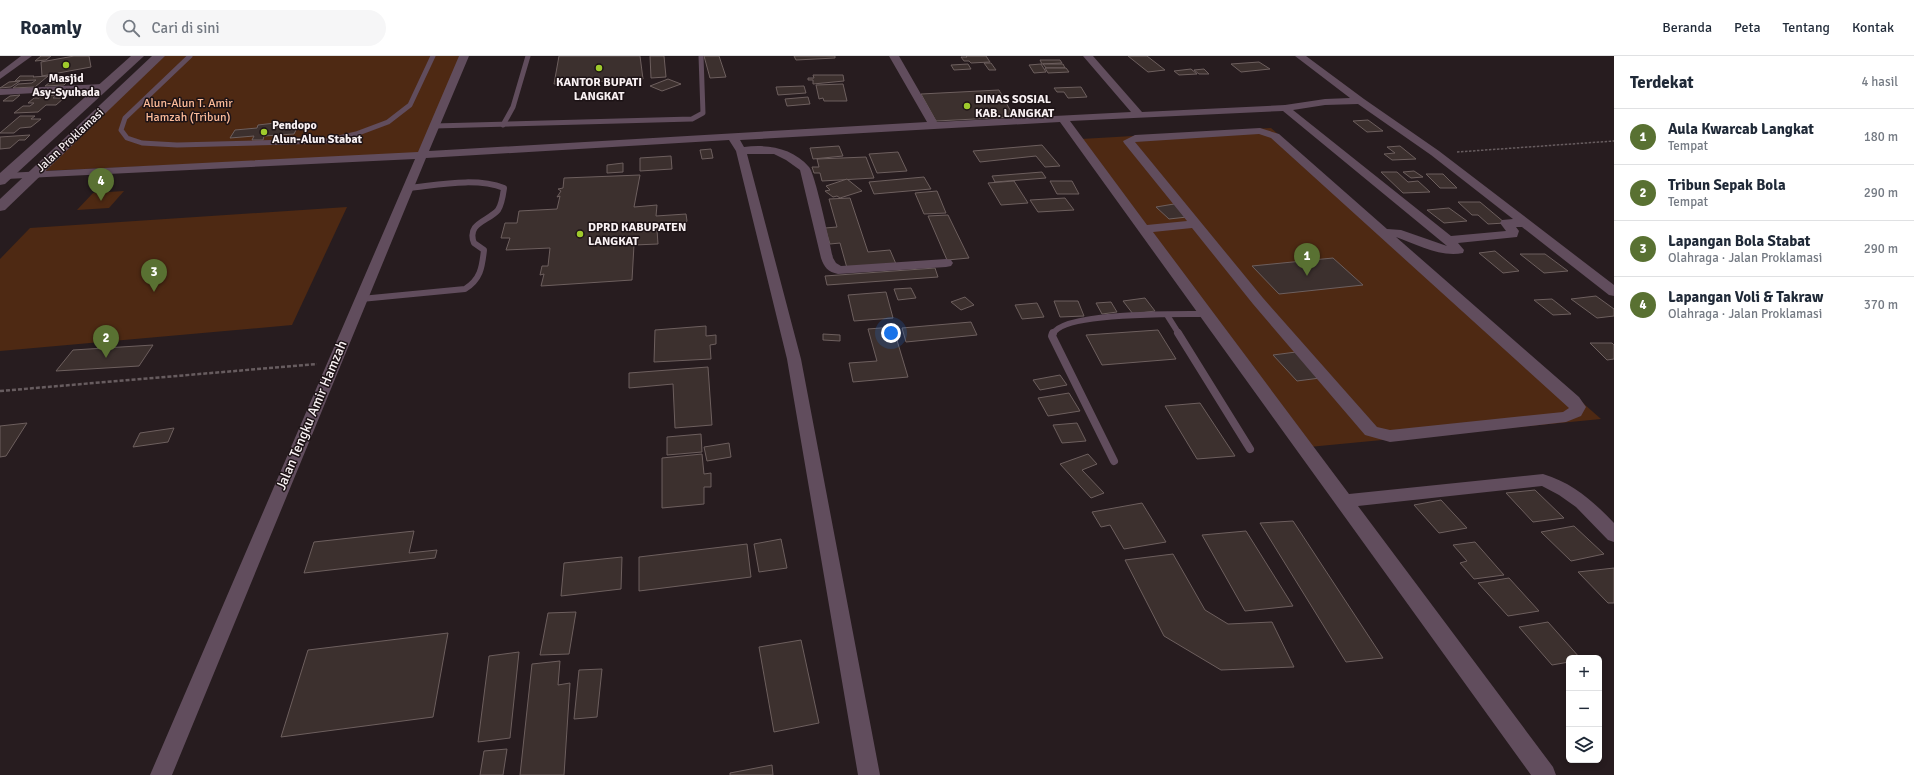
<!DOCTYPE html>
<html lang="id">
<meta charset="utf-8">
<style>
body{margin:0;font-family:Signika,sans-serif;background:#f6f6f7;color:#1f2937}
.controls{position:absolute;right:12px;bottom:12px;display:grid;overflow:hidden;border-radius:6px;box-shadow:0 2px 6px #0003}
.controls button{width:36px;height:36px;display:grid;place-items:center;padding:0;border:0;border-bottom:1px solid #e0e1e3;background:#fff;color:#1f2937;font:20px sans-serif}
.you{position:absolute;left:891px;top:277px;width:14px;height:14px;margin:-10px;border:3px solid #fff;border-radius:50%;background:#1a73e8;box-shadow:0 0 0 6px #1a73e833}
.badge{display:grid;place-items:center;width:26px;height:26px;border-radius:50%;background:#597132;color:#fff;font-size:13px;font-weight:700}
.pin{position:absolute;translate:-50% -33px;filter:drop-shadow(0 1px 2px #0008)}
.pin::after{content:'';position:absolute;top:21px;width:14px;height:12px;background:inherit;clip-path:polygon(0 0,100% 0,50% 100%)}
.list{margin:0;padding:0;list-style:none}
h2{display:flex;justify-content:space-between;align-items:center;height:52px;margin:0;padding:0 16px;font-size:17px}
h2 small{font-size:13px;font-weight:400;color:#747a83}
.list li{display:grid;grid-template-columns:26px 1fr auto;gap:12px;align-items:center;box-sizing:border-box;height:56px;padding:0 16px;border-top:1px solid #e0e1e3}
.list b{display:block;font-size:15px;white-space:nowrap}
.list p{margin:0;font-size:13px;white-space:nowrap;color:#747a83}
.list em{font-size:13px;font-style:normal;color:#747a83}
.icon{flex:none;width:22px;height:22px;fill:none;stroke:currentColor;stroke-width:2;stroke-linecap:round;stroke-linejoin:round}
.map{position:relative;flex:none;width:1614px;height:719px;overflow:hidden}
header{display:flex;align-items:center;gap:24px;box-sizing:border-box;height:56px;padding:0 20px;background:#fff;border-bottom:1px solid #e0e1e3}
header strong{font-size:19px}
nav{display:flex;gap:22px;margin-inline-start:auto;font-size:14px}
.search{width:280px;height:36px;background:#f6f6f7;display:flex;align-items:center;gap:10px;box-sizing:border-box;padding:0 14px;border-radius:22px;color:#747a83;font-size:15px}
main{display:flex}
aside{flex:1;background:#fff}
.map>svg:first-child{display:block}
</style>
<header>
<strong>Roamly</strong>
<div class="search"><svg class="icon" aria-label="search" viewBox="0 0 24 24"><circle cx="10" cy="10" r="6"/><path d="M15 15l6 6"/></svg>Cari di sini</div>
<nav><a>Beranda</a><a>Peta</a><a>Tentang</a><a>Kontak</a></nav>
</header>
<main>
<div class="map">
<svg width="1614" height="719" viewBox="0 0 1614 719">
<rect width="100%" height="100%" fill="#271c1f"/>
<g fill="#4e2913">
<polygon points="161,0 462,0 419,98 40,115"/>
<polygon points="1271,72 1601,363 1309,391 1081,83"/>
<polygon points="124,135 109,152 77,154 93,137"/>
<polygon points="347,151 292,269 0,295 0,203 30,172"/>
</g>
<g fill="#3c302e" stroke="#6d5f5e">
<polygon points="41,0 51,0 46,4 35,5"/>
<polygon points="74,0 89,0 91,11 42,20 41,6"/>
<polygon points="559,0 640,0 643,23 554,28"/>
<polygon points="650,0 664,0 666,21 651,22"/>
<polygon points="704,0 719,0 726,21 710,22"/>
<polygon points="794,0 835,0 835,2 796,4"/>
<polygon points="966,0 986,0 990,6 971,7 969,5 964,5 961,1 967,1"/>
<polygon points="1128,0 1147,0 1165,14 1148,16"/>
<polygon points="1040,4 1060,4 1062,7 1042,8"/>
<polygon points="1259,6 1270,13 1241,16 1231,8"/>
<polygon points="984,7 991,7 996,14 989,14"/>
<polygon points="968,8 971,13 954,14 951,9"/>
<polygon points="1041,8 1046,16 1034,17 1029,9"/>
<polygon points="1043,8 1063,8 1065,12 1046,12"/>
<polygon points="1045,12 1066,12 1069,16 1048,17"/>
<polygon points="1191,13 1197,18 1179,19 1174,15"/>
<polygon points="1204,13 1209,18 1199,18 1194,14"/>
<polygon points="813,19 843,19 844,25 813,28 813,24 808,24 808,22 814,22"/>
<polygon points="20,20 34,20 33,21 48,20 35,31 13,32 18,28 32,27 36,24 15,25"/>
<polygon points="668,23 681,28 662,35 650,30"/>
<polygon points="20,25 11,31 0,32 9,26"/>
<polygon points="68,25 64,29 45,30 49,27"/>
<polygon points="843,28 847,45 824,45 823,42 819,43 816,29"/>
<polygon points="804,30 806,37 778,39 776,31"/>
<polygon points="1081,31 1087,41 1068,42 1064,36 1057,36 1054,32"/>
<polygon points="999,34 1014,61 936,65 921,38"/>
<polygon points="20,39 13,45 3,45 10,40"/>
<polygon points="57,39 53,42 64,42 56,49 46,49 38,56 14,57 23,50 30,50 34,47 28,47 34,42 39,42 42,40"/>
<polygon points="808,41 810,48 787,50 785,43"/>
<polygon points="20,60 35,60 31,63 41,63 31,71 20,72 14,77 0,77"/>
<polygon points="1368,64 1383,75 1367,76 1353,65"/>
<polygon points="275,67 272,72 298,70 294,78 264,80 263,84 252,84 254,80 230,82 235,74 257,72 258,69"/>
<polygon points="30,79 25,84 19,84 10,92 0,93 0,81"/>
<polygon points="1042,89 1060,110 1045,111 1036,100 980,106 973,95"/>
<polygon points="839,90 843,100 813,103 810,92"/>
<polygon points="1400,90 1416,103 1392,104 1384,98 1395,97 1387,91"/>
<polygon points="711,93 713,102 702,103 700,94"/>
<polygon points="898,96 907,115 877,117 869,98"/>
<polygon points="671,100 672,113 640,115 640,102"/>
<polygon points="866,101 874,122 822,125 820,117 814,117 812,111 819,111 817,103"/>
<polygon points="623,107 623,116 607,117 607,109"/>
<polygon points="1414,115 1423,121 1411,122 1403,116"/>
<polygon points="1042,116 1046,122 995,126 992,120"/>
<polygon points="1381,116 1397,116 1408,126 1418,125 1430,136 1403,137"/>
<polygon points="1426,118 1443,118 1457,132 1440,132"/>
<polygon points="640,119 634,151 657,149 656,160 686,158 687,165 683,171 657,174 658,188 634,189 632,224 541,230 544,218 540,219 542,210 548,210 550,192 506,194 510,182 501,182 505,167 517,167 519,155 557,153 560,140 557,141 561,135 558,133 563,132 564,122"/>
<polygon points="924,121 931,133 874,138 869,126"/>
<polygon points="847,123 862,135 840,142 837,140 833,141 825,135 830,134 826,130"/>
<polygon points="1014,125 1028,147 1001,149 988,127"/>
<polygon points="1050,125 1072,125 1079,138 1057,138"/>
<polygon points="937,135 946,157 924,158 915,137"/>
<polygon points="850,142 868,196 890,194 896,208 847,212 840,187 830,188 825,172 837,171 829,143"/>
<polygon points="1065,142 1074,154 1038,156 1030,144"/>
<polygon points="1458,146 1480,146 1505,167 1488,168 1478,159 1472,159"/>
<polygon points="1174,148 1187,161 1169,163 1156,151"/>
<polygon points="1449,152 1467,165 1444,167 1427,154"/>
<polygon points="948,159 969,202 947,204 928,160"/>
<polygon points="1495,195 1519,215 1503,217 1479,197"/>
<polygon points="1520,198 1545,198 1568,215 1544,217"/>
<polygon points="1333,202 1363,229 1279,238 1252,210"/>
<polygon points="935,212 938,221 827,229 825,220"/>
<polygon points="911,232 916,242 898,244 894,233"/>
<polygon points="886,236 893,262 854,265 848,239"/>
<polygon points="1596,240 1614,253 1614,260 1597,262 1571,243"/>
<polygon points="965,241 974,249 961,254 951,246"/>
<polygon points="1145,242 1155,255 1133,258 1123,245"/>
<polygon points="1552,243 1571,258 1553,259 1534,244"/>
<polygon points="1054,245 1078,245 1084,260 1060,261"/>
<polygon points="1111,246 1117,256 1102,258 1096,247"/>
<polygon points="1037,247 1044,261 1022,263 1015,249"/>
<polygon points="971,266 977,279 906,286 902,272"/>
<polygon points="706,270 706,280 716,279 716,288 710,289 711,303 654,306 655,274"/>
<polygon points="893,271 908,321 853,326 849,307 877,305 868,273"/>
<polygon points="1158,274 1176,303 1102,309 1086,279"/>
<polygon points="823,278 840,279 840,285 823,284"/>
<polygon points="1590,287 1612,287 1614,289 1614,303 1607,304"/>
<polygon points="153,289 139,310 56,315 73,294"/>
<polygon points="1296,296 1320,322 1297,325 1273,299"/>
<polygon points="708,311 712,369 675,372 673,328 629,332 629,317"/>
<polygon points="1060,319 1067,329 1040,334 1033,324"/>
<polygon points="1069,337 1080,355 1048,360 1038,342"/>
<polygon points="1200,347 1235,400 1197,403 1165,350"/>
<polygon points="27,367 6,400 0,401 0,370"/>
<polygon points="1077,367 1086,385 1062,387 1053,369"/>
<polygon points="174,372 168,386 133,391 140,377"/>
<polygon points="701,378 702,396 667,399 667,381"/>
<polygon points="729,387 731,401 707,405 704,391"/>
<polygon points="702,398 704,418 711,417 711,431 704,431 704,448 662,452 662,402"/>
<polygon points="1088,398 1097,408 1082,414 1104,437 1091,442 1060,408"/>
<polygon points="1535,434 1564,462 1533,466 1506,437"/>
<polygon points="1441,444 1467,472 1439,477 1414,449"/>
<polygon points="1142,447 1166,486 1124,493 1110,469 1101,471 1092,456"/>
<polygon points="1293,465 1383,602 1346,606 1260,467"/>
<polygon points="1574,470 1604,498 1571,505 1541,476"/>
<polygon points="414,475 409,497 437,494 435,502 304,517 314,486"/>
<polygon points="1246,475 1293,550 1245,555 1202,479"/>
<polygon points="781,483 787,512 759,516 754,488"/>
<polygon points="1475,486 1504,519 1474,523 1460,507 1467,505 1453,489"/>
<polygon points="747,488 751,521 639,535 639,501"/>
<polygon points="1173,498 1205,554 1228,568 1272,566 1294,611 1221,614 1164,580 1125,504"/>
<polygon points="622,501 621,533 561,540 564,507"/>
<polygon points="1614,512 1614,547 1608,547 1578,516"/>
<polygon points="1509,522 1539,555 1508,560 1478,527"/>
<polygon points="576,556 569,598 540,599 548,557"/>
<polygon points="1548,566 1580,602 1569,602 1569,606 1552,609 1519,571"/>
<polygon points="448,577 433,661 281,681 308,594"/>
<polygon points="801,584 819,667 774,676 759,591"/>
<polygon points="519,596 510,682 478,686 489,600"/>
<polygon points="560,605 558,629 570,627 564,719 520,719 532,608"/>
<polygon points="602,613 597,661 574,663 579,614"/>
<polygon points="507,693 503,719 480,719 484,695"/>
<polygon points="772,709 773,719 730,719 730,717"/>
</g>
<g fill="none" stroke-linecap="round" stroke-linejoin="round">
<polyline stroke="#675c5f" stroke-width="1.5" stroke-dasharray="2.5 1.5" stroke-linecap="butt" points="1457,96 1614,85"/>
<polyline stroke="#675c5f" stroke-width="2.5" stroke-dasharray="4 2" stroke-linecap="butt" points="0,335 317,308"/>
<g stroke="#614d5d" stroke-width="5">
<polyline points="190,0 125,62 121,74 127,82 142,87 177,89 326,85 356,78 388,66 410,49 433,0"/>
<polyline points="503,69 513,51 528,0"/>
<polyline points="434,70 692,63 703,57 701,0"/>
</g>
<g stroke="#614d5d" stroke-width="6">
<path d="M 361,243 L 465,233 C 481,223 482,211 484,194 L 474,187 C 466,167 489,165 498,154 C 502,148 503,139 504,132 C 475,121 438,129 408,132"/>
<polyline points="1167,259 1179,278"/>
<path d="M 1053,278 C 1062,256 1180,258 1204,258"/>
</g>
<g stroke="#614d5d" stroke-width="8">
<polyline points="1053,277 1052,280 1114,405"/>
<polyline points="1178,277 1250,393"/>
</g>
<g fill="#614d5d" fill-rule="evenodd">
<polygon points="21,0 32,0 0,23 0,16"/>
<path d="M 459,0 L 469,0 L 429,95 L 927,66 L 889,0 L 899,0 L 937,66 L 1131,56 L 1083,0 L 1093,0 L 1142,56 L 1285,49 L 1325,43 L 1350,42 L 1295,0 L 1306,0 L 1364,43 L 1439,95 L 1614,229 L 1614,240 L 1609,239 L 1522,171 L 1516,171 L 1519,175 L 1517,181 L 1458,187 L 1464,194 L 1463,197 C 1441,202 1416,188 1396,181 L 1579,341 L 1586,351 L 1581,360 L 1566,366 L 1390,386 L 1365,379 L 1253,248 L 1192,172 L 1153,176 L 1349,438 L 1543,418 C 1573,427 1593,445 1614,467 L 1614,486 L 1608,484 L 1576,451 L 1559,439 L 1542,430 L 1358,450 L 1553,711 L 1556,719 L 1531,719 L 1060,66 L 740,84 L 744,91 C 768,88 793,92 809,111 C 815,117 830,188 833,202 L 836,207 L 841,210 L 946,203 L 951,204 L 953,207 L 951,210 L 946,211 L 838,218 C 828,216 824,211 821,202 L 800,114 L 786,104 L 774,98 L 747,98 L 801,303 L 880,719 L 858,719 L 787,303 L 736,95 L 729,84 L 426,102 L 172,719 L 150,719 L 415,103 L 6,123 L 0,120 L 6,117 L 418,96 ZM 1358,48 L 1431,99 L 1513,163 L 1502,164 L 1500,167 L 1506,175 L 1451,180 L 1293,54 L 1325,49 ZM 1283,55 L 1447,190 L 1401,174 L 1387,173 L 1279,78 L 1260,72 L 1135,79 L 1123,85 L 1124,87 L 1187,165 L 1147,169 L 1070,65 ZM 1259,78 L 1271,82 L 1569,352 L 1563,356 L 1390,374 L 1377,371 L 1263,242 L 1135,86 Z"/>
<polygon points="103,28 108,31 106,33 0,39 0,33"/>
</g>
<g fill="#614d5d" fill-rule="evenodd">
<polygon points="131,0 144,0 5,128 0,129 0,117"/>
<polygon points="152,0 165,0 5,154 0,155 0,143"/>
</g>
</g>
<g fill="#9fca2c" stroke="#1d1316" stroke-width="1.5">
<circle cx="66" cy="9" r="4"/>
<circle cx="599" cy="12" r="4"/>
<circle cx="967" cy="50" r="4"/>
<circle cx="264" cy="76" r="4"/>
<circle cx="580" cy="178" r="4"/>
</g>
<g text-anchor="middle" stroke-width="3" stroke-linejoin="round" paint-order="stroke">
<g font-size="12" font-weight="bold" fill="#f9f1f3" stroke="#1d1316" text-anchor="start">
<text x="66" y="26" text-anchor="middle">Masjid<tspan x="66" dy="14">Asy-Syuhada</tspan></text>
<text x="599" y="30" text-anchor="middle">KANTOR BUPATI<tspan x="599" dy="14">LANGKAT</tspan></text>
<text x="975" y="47">DINAS SOSIAL<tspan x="975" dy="14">KAB. LANGKAT</tspan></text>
<text x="272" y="73">Pendopo<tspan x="272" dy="14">Alun-Alun Stabat</tspan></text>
<text x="588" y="175">DPRD KABUPATEN<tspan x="588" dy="14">LANGKAT</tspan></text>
</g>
<g font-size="12" fill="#fcbb99" stroke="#1d1316">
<text x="188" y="51">Alun-Alun T. Amir<tspan x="188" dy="14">Hamzah (Tribun)</tspan></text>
</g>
<g font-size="12" fill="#f9f1f3" stroke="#1d1316">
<text transform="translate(70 84) rotate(-43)" y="4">Jalan Proklamasi</text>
</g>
<g font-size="14" fill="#f9f1f3" stroke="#1d1316">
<text transform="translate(311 359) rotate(-67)" y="5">Jalan Tengku Amir Hamzah</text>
</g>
</g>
</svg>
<div class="controls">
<button>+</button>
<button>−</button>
<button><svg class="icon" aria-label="layers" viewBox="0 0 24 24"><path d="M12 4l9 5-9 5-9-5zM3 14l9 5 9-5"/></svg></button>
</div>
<div class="you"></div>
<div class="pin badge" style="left:1307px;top:220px">1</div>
<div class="pin badge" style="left:106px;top:302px">2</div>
<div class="pin badge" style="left:154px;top:236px">3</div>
<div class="pin badge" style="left:101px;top:145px">4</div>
</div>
<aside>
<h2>Terdekat<small>4 hasil</small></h2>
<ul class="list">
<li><span class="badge">1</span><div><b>Aula Kwarcab Langkat</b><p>Tempat</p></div><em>180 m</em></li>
<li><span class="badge">2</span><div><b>Tribun Sepak Bola</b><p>Tempat</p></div><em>290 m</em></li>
<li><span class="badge">3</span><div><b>Lapangan Bola Stabat</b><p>Olahraga · Jalan Proklamasi</p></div><em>290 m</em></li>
<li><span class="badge">4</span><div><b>Lapangan Voli &amp; Takraw</b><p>Olahraga · Jalan Proklamasi</p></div><em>370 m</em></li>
</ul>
</aside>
</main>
